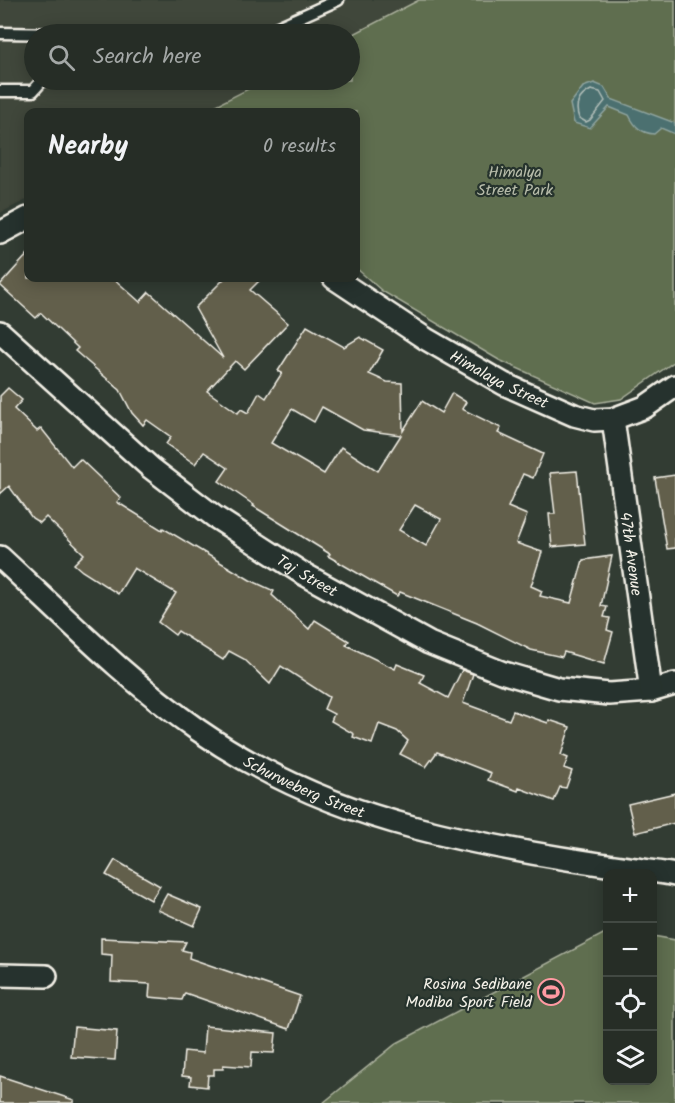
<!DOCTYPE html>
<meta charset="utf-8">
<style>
body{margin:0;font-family:Kalam,sans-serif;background:#323932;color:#f1f3f6}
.controls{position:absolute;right:18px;bottom:18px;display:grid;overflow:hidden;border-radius:12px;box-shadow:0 3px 15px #0003}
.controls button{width:54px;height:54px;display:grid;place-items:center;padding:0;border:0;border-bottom:2px solid #424943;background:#262d26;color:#f1f3f6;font:30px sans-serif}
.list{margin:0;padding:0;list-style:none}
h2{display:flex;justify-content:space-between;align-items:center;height:78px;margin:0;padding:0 24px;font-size:26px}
h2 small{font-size:20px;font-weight:400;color:#a4a8a7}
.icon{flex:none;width:33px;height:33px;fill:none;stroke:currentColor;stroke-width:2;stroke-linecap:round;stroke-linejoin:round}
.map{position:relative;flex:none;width:675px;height:1103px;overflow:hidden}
.search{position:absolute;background:#262d26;box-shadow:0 3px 15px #0003;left:24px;top:24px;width:336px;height:66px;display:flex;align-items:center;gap:15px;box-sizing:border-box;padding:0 21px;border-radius:33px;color:#a4a8a7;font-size:22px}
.panel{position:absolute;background:#262d26;box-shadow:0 3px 15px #0003;left:24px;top:108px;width:336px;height:174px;border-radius:12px}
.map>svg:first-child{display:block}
</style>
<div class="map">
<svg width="675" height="1103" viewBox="0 0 675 1103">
<rect width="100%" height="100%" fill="#323c33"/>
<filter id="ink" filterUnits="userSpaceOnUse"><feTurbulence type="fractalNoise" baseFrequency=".0167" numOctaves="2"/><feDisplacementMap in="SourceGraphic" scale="12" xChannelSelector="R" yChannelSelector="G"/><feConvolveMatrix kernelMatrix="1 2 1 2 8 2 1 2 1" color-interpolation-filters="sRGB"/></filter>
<g filter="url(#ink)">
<polygon fill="#40463a" points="0,0 419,0 350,36 350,34 34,34 34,80 266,80 203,112 28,112 28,199 0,213"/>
<g fill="#5f6e50" stroke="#aab09c" stroke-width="1.5">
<polygon points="419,0 675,0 675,361 621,399 595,403 499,360 382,291 356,268 356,112 203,112 266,80 350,80 350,36"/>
<polygon points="607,932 608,1080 652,1080 653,936 675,940 675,1103 323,1103 397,1043"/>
</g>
<path fill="#4b706f" stroke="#8fa49f" stroke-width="1.5" d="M 594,83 L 604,87 L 611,99 L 675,123 L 675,134 L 661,128 L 654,134 C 641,133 635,127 629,115 L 609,107 L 590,128 L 574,123 L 570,104 L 583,87 Z"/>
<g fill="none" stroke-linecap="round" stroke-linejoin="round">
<path stroke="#b0bdb8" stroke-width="1.5" d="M 591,90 L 600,92 L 605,101 L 590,120 L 586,122 L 579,118 C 574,105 579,96 591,90 Z"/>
</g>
<g fill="#625f4b" stroke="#f4f1e8" stroke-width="1.5" fill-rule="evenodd">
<path d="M 28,254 L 28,278 L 113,278 L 140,302 L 149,292 L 223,358 L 195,308 L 225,278 L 262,278 L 250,290 L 288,323 L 244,369 L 235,361 L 207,391 L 238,413 L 241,409 L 248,413 L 259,393 L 266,398 L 282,373 L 278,371 L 307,326 L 344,347 L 360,337 L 383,350 L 369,374 L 387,382 L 402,383 L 403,431 L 422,401 L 441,413 L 452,393 L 466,402 L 462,409 L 501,428 L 498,433 L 543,454 L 533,478 L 523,474 L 508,507 L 527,515 L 516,543 L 542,552 L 531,586 L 542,591 L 540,596 L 571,603 L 583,560 L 612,556 L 601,606 L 607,607 L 604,617 L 610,618 L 607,630 L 613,632 L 604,664 L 564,652 L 562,657 L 531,650 L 477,623 L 400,592 L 397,596 L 328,556 L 330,554 L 253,506 L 254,505 L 219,481 L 228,468 L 204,452 L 195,464 L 166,444 L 171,437 L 147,420 L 143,425 L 132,413 L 120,390 L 75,351 L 78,348 L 41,313 L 36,318 L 0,285 ZM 322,407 L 363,430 L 401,435 L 378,471 L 341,447 L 324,474 L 271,443 L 292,409 L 314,422 ZM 415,505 L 441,519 L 426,546 L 399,530 Z"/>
<polygon points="8,388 22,400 14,409 37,431 41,428 72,467 80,459 121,498 117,502 162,530 163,528 250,580 274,591 272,595 309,629 315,620 349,641 346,645 395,669 397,664 424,675 420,683 448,698 462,670 473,674 463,703 509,720 513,711 548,723 549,720 570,727 561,755 568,758 564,768 572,771 566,788 560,787 554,801 519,788 518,791 488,780 491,773 437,752 426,767 400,754 408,741 397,731 379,724 372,744 353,737 354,734 331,721 334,714 324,709 329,697 281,666 270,684 244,659 229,651 223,660 178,631 175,635 158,622 176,593 134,568 118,594 82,571 74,564 84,554 46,517 40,523 32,518 9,486 0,494 0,396"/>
<polygon points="577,471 585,544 552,547 549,514 555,514 550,473"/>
<polygon points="675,475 675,548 667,549 655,478"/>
<polygon points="675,793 675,823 635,833 628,804"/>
<polygon points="115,860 160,886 151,900 106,875"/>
<polygon points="167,894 202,909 194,926 158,910"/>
<polygon points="101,938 186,942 182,950 190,952 189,958 300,996 289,1029 185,993 182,1000 149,997 150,984 111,982 112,955 101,954"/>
<polygon points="205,1026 276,1033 274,1053 252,1052 251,1067 223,1065 223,1069 214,1069 214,1075 208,1075 207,1087 190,1085 191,1077 182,1076 184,1051 203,1053"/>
<polygon points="74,1027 117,1031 115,1060 71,1057"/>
<polygon points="0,1076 74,1100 74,1103 0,1103"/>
</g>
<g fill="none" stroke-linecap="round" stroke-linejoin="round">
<defs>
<g id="service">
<polyline points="0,33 65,34"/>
<polyline points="262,34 338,0"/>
<polyline points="0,91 33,91 41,82 41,80"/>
</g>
<g id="minor">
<polyline points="0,233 28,218"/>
<path id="s1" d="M 334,278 L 426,339 L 504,384 L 574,415 L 594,420 L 613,419 L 645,407 L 675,386"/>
<path id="s2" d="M 0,332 L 151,468 L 215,517 L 302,573 L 429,643 L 501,672 L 559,689 L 609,694 L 651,691 L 675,684"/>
<path id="s3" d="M 613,419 L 651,691"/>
<path id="s4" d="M 0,557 C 64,616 126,680 198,730 C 263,775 339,808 416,828 C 488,847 562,859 635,869 C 648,871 662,872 675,875"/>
<polyline points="0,975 46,976"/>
</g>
</defs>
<use href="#service" stroke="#f4f1e8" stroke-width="15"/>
<use href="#minor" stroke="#f4f1e8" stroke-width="26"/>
<use href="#service" stroke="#26332d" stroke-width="10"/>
<use href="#minor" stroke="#26332d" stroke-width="21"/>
</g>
</g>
<defs>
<symbol id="stadium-ring" viewBox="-11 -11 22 22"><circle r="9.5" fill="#26332d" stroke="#ff9aa2" stroke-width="1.5"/><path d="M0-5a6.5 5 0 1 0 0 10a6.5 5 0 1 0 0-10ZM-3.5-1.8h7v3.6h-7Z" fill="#ff9aa2"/></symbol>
</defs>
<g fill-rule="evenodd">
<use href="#stadium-ring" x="536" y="977" width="30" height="30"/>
</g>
<g text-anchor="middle" stroke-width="4.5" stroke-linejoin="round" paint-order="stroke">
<g font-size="16" fill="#b8bdab" stroke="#26332d">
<text x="515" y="177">Himalya<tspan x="515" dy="18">Street Park</tspan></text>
</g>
<g font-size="16" fill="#f4f1e8" stroke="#26332d">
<text dy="6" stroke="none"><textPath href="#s1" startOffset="194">Himalaya Street</textPath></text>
<text dy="6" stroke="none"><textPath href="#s3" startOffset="136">47th Avenue</textPath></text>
<text dy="6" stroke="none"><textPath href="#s2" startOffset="393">Taj Street</textPath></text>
<text dy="6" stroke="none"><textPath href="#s4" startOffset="384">Schurweberg Street</textPath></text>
</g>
<g font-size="16" fill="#f4f1e8" stroke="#26332d" text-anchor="end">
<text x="532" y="989">Rosina Sedibane<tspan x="532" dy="18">Modiba Sport Field</tspan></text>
</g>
</g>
</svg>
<div class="controls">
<button>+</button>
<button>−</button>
<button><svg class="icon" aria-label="locate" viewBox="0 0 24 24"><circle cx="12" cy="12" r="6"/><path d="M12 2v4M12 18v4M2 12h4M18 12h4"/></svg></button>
<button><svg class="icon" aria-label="layers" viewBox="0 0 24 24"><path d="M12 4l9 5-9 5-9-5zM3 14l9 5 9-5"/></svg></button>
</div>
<div class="search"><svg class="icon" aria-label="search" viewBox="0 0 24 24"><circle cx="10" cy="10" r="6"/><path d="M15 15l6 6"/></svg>Search here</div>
<section class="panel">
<h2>Nearby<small>0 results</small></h2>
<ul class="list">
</ul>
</section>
</div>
